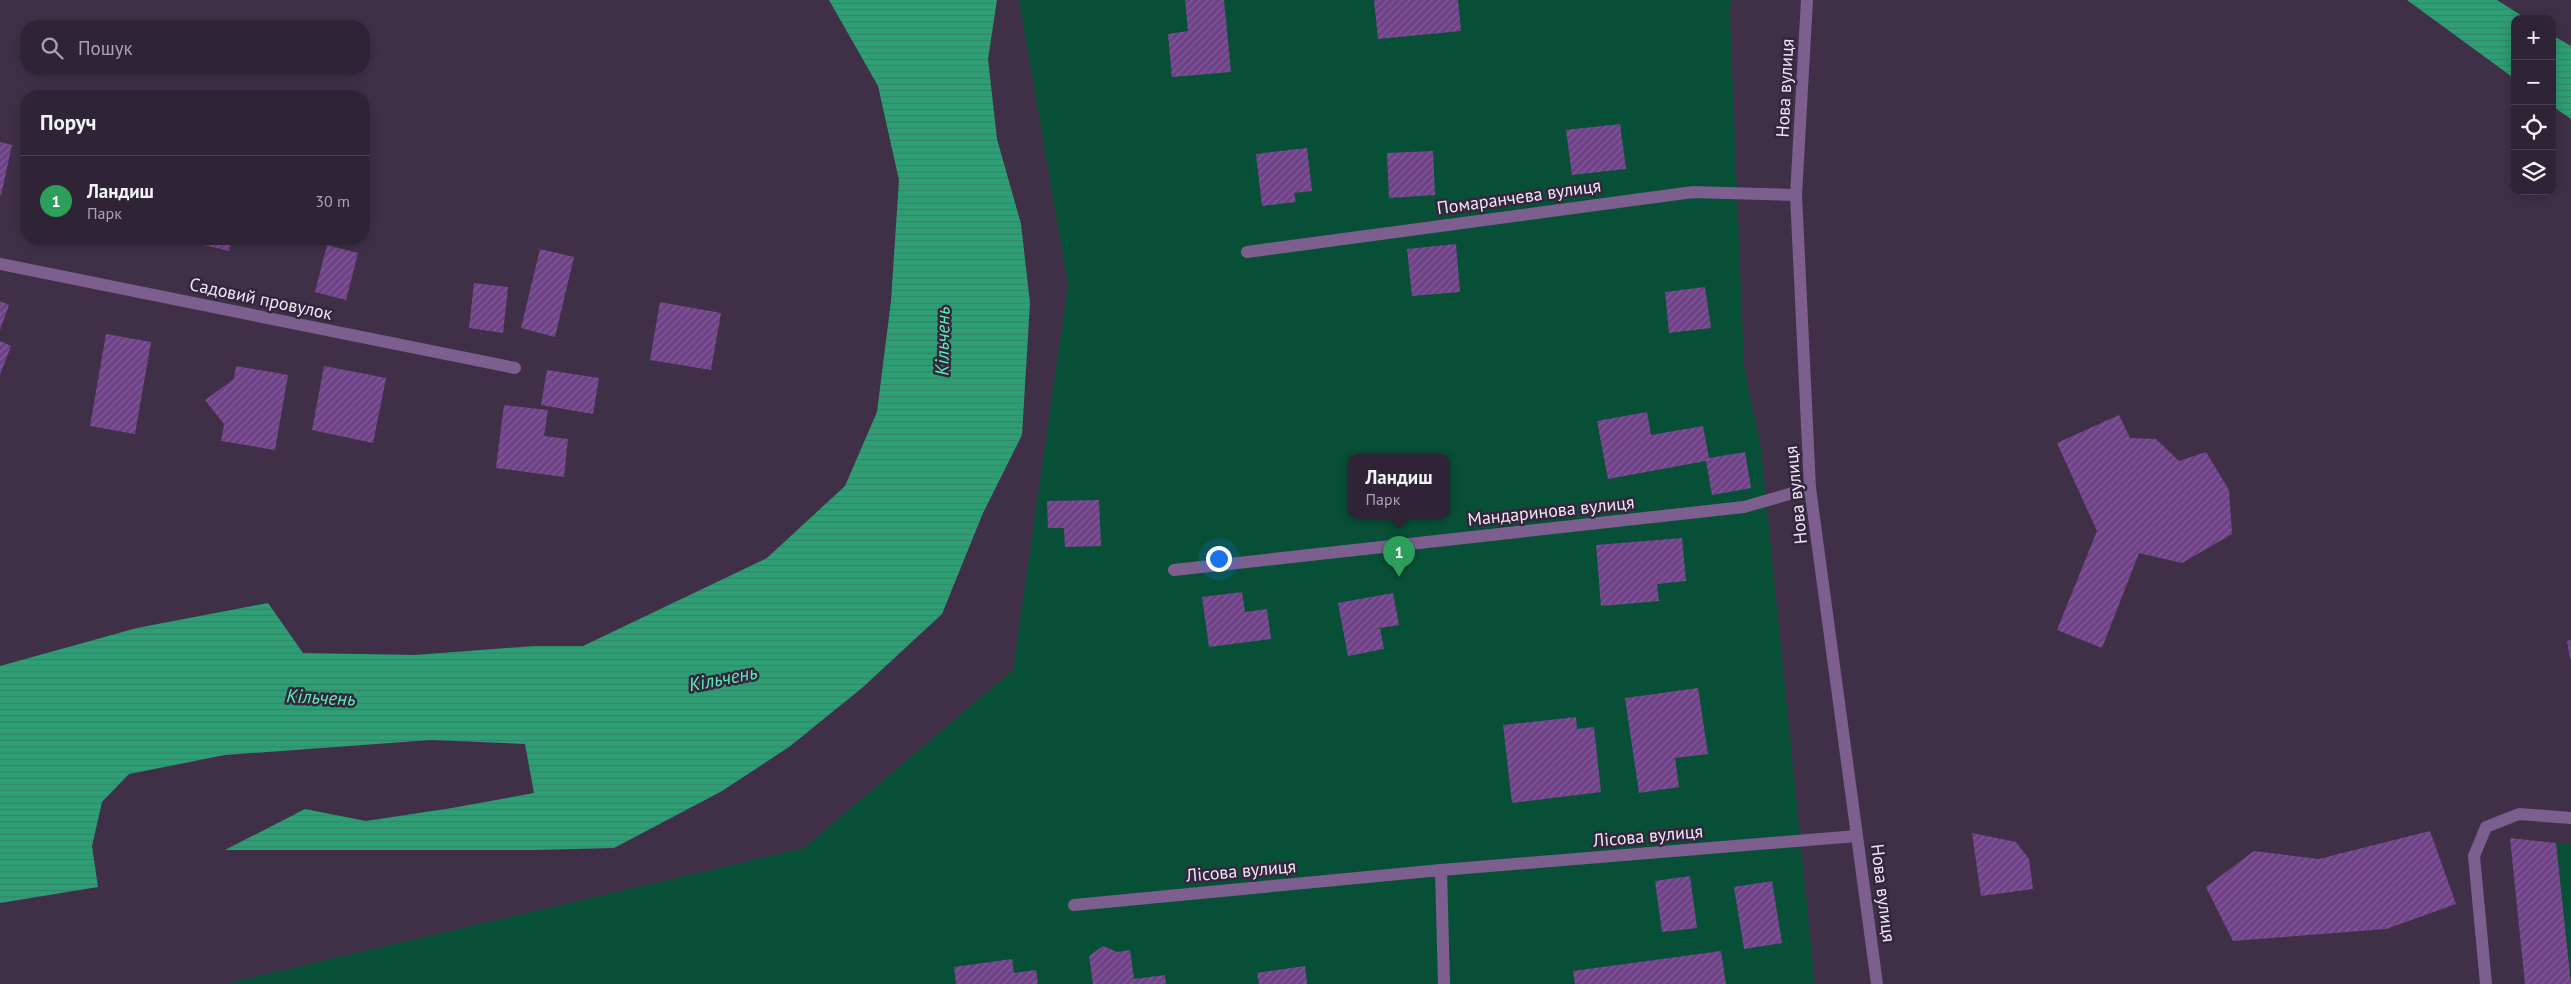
<!DOCTYPE html>
<html lang="uk">
<meta charset="utf-8">
<style>
body{margin:0;font-family:"PT Sans",sans-serif;background:#372c3e;color:#f1f3f6}
.controls{position:absolute;right:15px;top:15px;display:grid;overflow:hidden;border-radius:10px;box-shadow:0 2px 12px #0003}
.controls button{width:45px;height:45px;display:grid;place-items:center;padding:0;border:0;border-bottom:1px solid #4a4151;background:#2f2436;color:#f1f3f6;font:25px sans-serif}
.you{position:absolute;left:1218px;top:558px;width:18px;height:18px;margin:-12px;border:4px solid #fff;border-radius:50%;background:#1a73e8;box-shadow:0 0 0 8px #1a73e833}
.badge{display:grid;place-items:center;width:32px;height:32px;border-radius:50%;background:#45d49f;color:#fff;font-size:16px;font-weight:700}
.pin{position:absolute;translate:-50% -41px;filter:drop-shadow(0 1px 2px #0008)}
.pin::after{content:'';position:absolute;top:26px;width:18px;height:15px;background:inherit;clip-path:polygon(0 0,100% 0,50% 100%)}
.popup{position:absolute;left:1348px;top:454px;width:102px;height:65px;box-sizing:border-box;display:grid;place-content:center;border-radius:10px;background:#2f2436;filter:drop-shadow(0 1px 4px #0005);font-size:16px;white-space:nowrap;color:#a7a4ad}
.popup b{font-size:19px;color:#f1f3f6}
.popup::after{content:'';position:absolute;left:50%;top:100%;margin-left:-10px;border:10px solid transparent;border-top-color:#2f2436}
.list{margin:0;padding:0;list-style:none}
h2{display:flex;justify-content:space-between;align-items:center;height:65px;margin:0;padding:0 20px;font-size:21px}
h2 small{font-size:16px;font-weight:400;color:#a7a4ad}
.list li{display:grid;grid-template-columns:32px 1fr auto;gap:15px;align-items:center;box-sizing:border-box;height:90px;padding:0 20px;border-top:1px solid #4a4151}
.list b{display:block;font-size:19px;white-space:nowrap}
.list p{margin:0;font-size:16px;white-space:nowrap;color:#a7a4ad}
.list em{font-size:16px;font-style:normal;color:#a7a4ad}
.icon{flex:none;width:28px;height:28px;fill:none;stroke:currentColor;stroke-width:2;stroke-linecap:round;stroke-linejoin:round}
.map{position:relative;flex:none;width:2571px;height:984px;overflow:hidden}
.search{position:absolute;background:#2f2436;box-shadow:0 2px 12px #0003;left:20px;top:20px;width:350px;height:55px;display:flex;align-items:center;gap:12px;box-sizing:border-box;padding:0 18px;border-radius:20px;color:#a7a4ad;font-size:19px}
.panel{position:absolute;background:#2f2436;box-shadow:0 2px 12px #0003;left:20px;top:90px;width:350px;height:155px;border-radius:20px}
.map>svg:first-child{display:block}
</style>
<div class="map">
<svg width="2571" height="984" viewBox="0 0 2571 984">
<defs>
<pattern id="water-rules" width="6" height="5" patternUnits="userSpaceOnUse" patternTransform="scale(1.25)"><rect width="6" height="5" fill="#2e9f75"/><path d="M0 2.5h6" fill="none" stroke="#368468"/></pattern>
<pattern id="building-hatch" width="6" height="6" patternUnits="userSpaceOnUse" patternTransform="scale(1.25)"><rect width="6" height="6" fill="#6f4288"/><path d="M-1 1l2-2M0 6l6-6M5 7l2-2" fill="none" stroke="#845d99"/></pattern>
</defs>
<rect width="100%" height="100%" fill="#3f3048"/>
<g fill="#084f37" fill-rule="evenodd">
<path d="M 1019,0 L 1731,0 L 1730,15 L 1744,366 L 1761,449 L 1815,984 L 224,984 L 804,848 L 1013,670 L 1068,284 ZM 1352,458 L 1446,458 L 1446,516 L 1352,516 Z"/>
<polygon points="2556,843 2571,844 2571,984"/>
</g>
<g fill="url(#water-rules)">
<polygon points="829,0 997,0 988,59 997,139 1021,224 1030,303 1022,435 983,513 942,614 862,688 789,747 722,791 614,848 535,850 225,850 305,809 366,821 452,808 534,793 525,744 431,740 225,755 129,774 102,802 92,846 98,887 0,903 0,666 137,628 268,603 303,653 415,655 534,646 583,646 767,558 845,486 877,412 891,301 899,180 878,86"/>
<polygon points="2407,0 2497,0 2527,19 2515,19 2515,79"/>
<polygon points="2552,35 2571,46 2571,119 2552,106"/>
</g>
<g fill="url(#building-hatch)">
<polygon points="1185,0 1224,0 1231,72 1172,77 1168,34 1188,31"/>
<polygon points="1374,0 1458,0 1461,31 1378,39"/>
<polygon points="1620,124 1626,169 1572,175 1566,130"/>
<polygon points="0,142 12,145 1,195 0,194"/>
<polygon points="1307,148 1312,191 1294,193 1296,202 1262,206 1256,154"/>
<polygon points="1433,151 1435,195 1389,198 1387,153"/>
<polygon points="178,239 232,239 229,251"/>
<polygon points="1456,244 1460,292 1412,296 1407,249"/>
<polygon points="327,245 358,253 346,300 315,292"/>
<polygon points="540,249 574,257 555,337 521,328"/>
<polygon points="474,283 508,287 503,333 469,328"/>
<polygon points="1705,287 1711,328 1669,333 1665,292"/>
<polygon points="0,301 9,305 0,330"/>
<polygon points="660,302 721,313 711,370 650,360"/>
<polygon points="106,334 151,342 135,434 90,426"/>
<polygon points="0,341 11,346 0,375"/>
<polygon points="236,366 288,375 275,450 221,441 224,424 205,400 234,379"/>
<polygon points="324,366 386,378 373,443 312,430"/>
<polygon points="547,370 599,378 593,414 541,405"/>
<polygon points="504,405 548,410 544,436 568,439 564,477 496,468"/>
<polygon points="1647,412 1651,435 1703,426 1709,458 1745,452 1751,488 1712,495 1706,461 1608,479 1597,421"/>
<polygon points="2119,415 2130,438 2156,439 2179,461 2206,452 2229,490 2232,534 2182,563 2139,553 2102,648 2057,630 2097,531 2057,443"/>
<polygon points="1099,500 1101,546 1065,547 1064,528 1048,528 1047,501"/>
<polygon points="1682,538 1686,581 1657,584 1659,601 1601,606 1596,545"/>
<polygon points="1242,592 1245,612 1267,609 1271,639 1209,647 1202,597"/>
<polygon points="1393,593 1399,625 1380,628 1384,649 1348,656 1338,603"/>
<polygon points="2571,640 2571,658 2570,658 2567,641"/>
<polygon points="1698,688 1708,754 1675,758 1679,787 1639,793 1625,698"/>
<polygon points="1576,717 1577,729 1594,727 1601,792 1512,803 1503,725"/>
<polygon points="2430,831 2456,904 2386,929 2233,941 2206,887 2254,851 2319,859"/>
<polygon points="1972,833 2016,842 2029,859 2033,889 1981,896"/>
<polygon points="2510,838 2556,843 2571,984 2525,984"/>
<polygon points="1690,876 1697,928 1662,932 1655,881"/>
<polygon points="1772,881 1782,943 1744,949 1734,887"/>
<polygon points="1103,946 1117,952 1130,950 1134,979 1165,975 1166,984 1093,984 1089,956"/>
<polygon points="1721,951 1726,984 1575,984 1573,971"/>
<polygon points="1012,959 1014,973 1036,970 1038,984 956,984 954,967"/>
<polygon points="1305,966 1307,984 1259,984 1257,973"/>
</g>
<g fill="none" stroke-linecap="round" stroke-linejoin="round">
<g stroke="#7c5f8f" stroke-width="12">
<polyline points="1807,0 1796,195 1810,488 1877,984"/>
<polyline points="1247,252 1693,192 1796,195"/>
<polyline points="0,264 515,368"/>
<polyline points="1174,570 1744,507 1810,488"/>
<polyline points="1441,870 1444,984"/>
<polyline points="1074,905 1441,870 1857,836"/>
<polyline points="2486,984 2474,856 2486,827 2519,814 2571,818"/>
</g>
</g>
<g text-anchor="middle" stroke-width="5" stroke-linejoin="round" paint-order="stroke">
<g font-size="18" fill="#efe6f6" stroke="#34263d">
<text transform="translate(1785 88) rotate(-87)" y="6">Нова вулиця</text>
<text transform="translate(1519 197) rotate(-8)" y="6">Помаранчева вулиця</text>
<text transform="translate(261 299) rotate(12)" y="6">Садовий провулок</text>
<text transform="translate(1796 495) rotate(-96)" y="6">Нова вулиця</text>
<text transform="translate(1551 511) rotate(-6)" y="6">Мандаринова вулиця</text>
<text transform="translate(1648 836) rotate(-5)" y="6">Лісова вулиця</text>
<text transform="translate(1241 871) rotate(-5)" y="6">Лісова вулиця</text>
<text transform="translate(1883 893) rotate(83)" y="6">Нова вулиця</text>
</g>
<g font-size="19" font-style="italic" fill="#5cecb4" stroke="#34263d">
<text transform="translate(942 341) rotate(-89)" y="7">Кільчень</text>
<text transform="translate(723 678) rotate(-11)" y="7">Кільчень</text>
<text transform="translate(321 697) rotate(3)" y="7">Кільчень</text>
</g>
</g>
</svg>
<div class="controls">
<button>+</button>
<button>−</button>
<button><svg class="icon" aria-label="locate" viewBox="0 0 24 24"><circle cx="12" cy="12" r="6"/><path d="M12 2v4M12 18v4M2 12h4M18 12h4"/></svg></button>
<button><svg class="icon" aria-label="layers" viewBox="0 0 24 24"><path d="M12 4l9 5-9 5-9-5zM3 14l9 5 9-5"/></svg></button>
</div>
<div class="you"></div>
<div class="pin badge" style="left:1399px;top:577px;background:#2e9e5b">1</div>
<div class="popup"><b>Ландиш</b>Парк</div>
<div class="search"><svg class="icon" aria-label="search" viewBox="0 0 24 24"><circle cx="10" cy="10" r="6"/><path d="M15 15l6 6"/></svg>Пошук</div>
<section class="panel">
<h2>Поруч<small></small></h2>
<ul class="list">
<li><span class="badge" style="background:#2e9e5b">1</span><div><b>Ландиш</b><p>Парк</p></div><em>30 m</em></li>
</ul>
</section>
</div>
